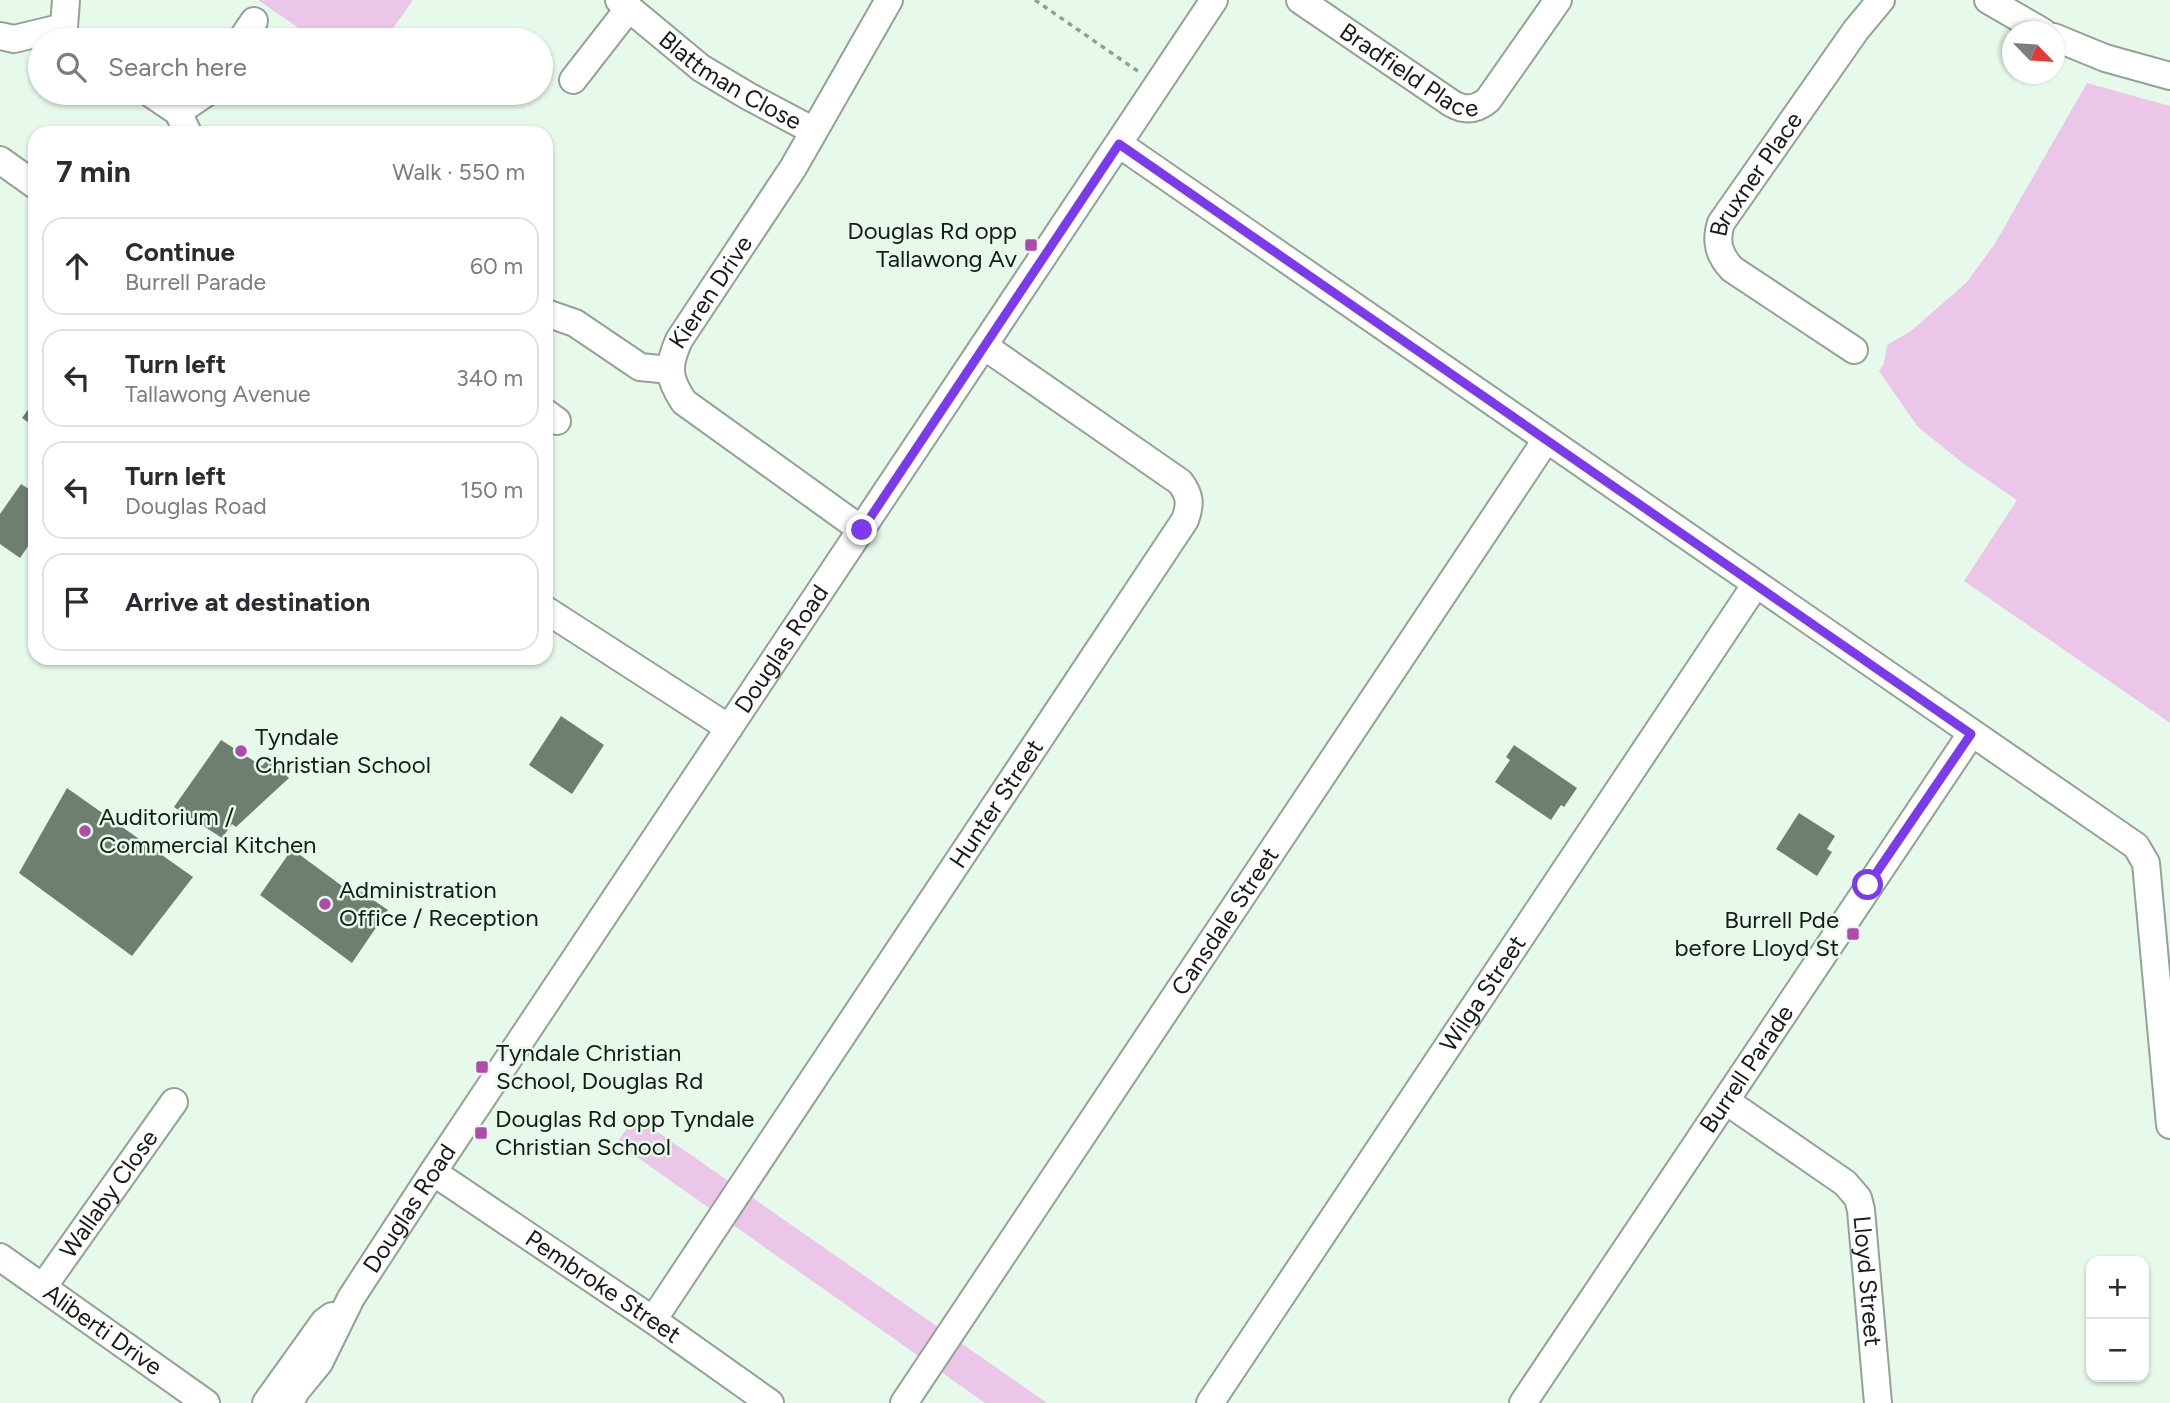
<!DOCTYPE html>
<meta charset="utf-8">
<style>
body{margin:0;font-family:Figtree,sans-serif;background:#f2f2f3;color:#2b2b33}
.controls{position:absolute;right:21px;bottom:21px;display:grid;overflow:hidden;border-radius:14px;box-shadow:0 2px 5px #0004}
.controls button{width:63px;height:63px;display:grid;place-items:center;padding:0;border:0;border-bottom:2px solid #e1e1e2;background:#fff;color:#2b2b33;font:35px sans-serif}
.compass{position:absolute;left:2002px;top:21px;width:63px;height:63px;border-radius:50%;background:#fff;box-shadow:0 2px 5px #0004;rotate:115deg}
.stop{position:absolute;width:21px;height:21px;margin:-16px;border:5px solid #7c3aed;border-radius:50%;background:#fff}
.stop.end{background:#7c3aed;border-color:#fff;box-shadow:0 2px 7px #0008}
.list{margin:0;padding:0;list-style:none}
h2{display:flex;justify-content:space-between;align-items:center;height:91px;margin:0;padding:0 28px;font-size:30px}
h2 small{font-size:23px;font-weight:400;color:#7c7c81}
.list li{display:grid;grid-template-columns:46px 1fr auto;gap:21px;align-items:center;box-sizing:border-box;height:98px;margin:0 14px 14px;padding:0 14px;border:2px solid #e1e1e2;border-radius:21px}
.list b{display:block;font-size:26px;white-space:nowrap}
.list p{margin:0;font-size:23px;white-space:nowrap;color:#7c7c81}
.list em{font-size:23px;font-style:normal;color:#7c7c81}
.icon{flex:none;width:38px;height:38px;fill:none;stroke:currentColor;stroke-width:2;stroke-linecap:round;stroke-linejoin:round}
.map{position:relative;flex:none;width:2170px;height:1403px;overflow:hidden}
.search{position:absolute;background:#fff;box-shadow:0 2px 5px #0004;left:28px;top:28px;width:525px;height:77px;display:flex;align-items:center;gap:18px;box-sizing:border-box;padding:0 24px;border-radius:38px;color:#7c7c81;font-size:26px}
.panel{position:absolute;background:#fff;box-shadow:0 2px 5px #0004;left:28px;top:126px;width:525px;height:539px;border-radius:21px}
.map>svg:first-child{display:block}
</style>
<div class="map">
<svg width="2170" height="1403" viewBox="0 0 2170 1403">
<rect width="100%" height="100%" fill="#e6f9eb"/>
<g fill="#ebc6e9">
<polygon points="258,0 413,0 385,40 316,40"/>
<polygon points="2087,83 2170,106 2170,723 1964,581 2017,500 1964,464 1918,427 1879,371 1884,363 1887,345 1911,331 1966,283 1994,245"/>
<polygon points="635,1116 1047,1403 985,1403 617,1143"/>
</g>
<g fill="#6e7f72">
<polygon points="35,400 35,427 22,418"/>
<polygon points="21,484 35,493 35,536 20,558 0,544 0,514"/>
<polygon points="561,716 604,745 572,794 529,765"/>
<polygon points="221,740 262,766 268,759 289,778 236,827 232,824 222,838 174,807"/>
<polygon points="1514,745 1577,788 1564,807 1561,805 1551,820 1495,782 1510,760 1506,757"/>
<polygon points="67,788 193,877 132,956 19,873"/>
<polygon points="1799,813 1835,836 1827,849 1832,852 1817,876 1776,849"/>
<polygon points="292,849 357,897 360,891 388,910 352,963 260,895"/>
</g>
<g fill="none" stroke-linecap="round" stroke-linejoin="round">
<defs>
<g id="minor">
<path id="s1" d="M 619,0 L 701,68 L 748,96 L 812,130"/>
<path id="s2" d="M 1300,0 L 1451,103 C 1464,111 1476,110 1488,100 L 1558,0"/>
<polyline points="1988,0 2043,32"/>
<polyline points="64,27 66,0"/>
<polyline points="0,36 14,39 64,27"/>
<polyline points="2054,37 2105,58 2170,76"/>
<polyline points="241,40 254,21"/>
<polyline points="573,80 629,8"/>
<polyline points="150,93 178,112 188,133"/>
<polyline points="178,112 206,93"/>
<polyline points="1119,144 2136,846 2146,863 2170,1125"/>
<polyline points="0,160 35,185"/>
<polyline points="546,313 575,323 640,367 670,370"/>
<path id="s3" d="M 1854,350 L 1732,269 C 1719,255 1715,242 1721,223 L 1856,30 L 1881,0"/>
<polyline points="546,413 557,421"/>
<path id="s4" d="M 862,530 L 684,402 C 668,378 667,367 679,340 L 793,168 L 889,0"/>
<polyline points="546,610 729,728"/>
<path id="s5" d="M 1726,1101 L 1845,1183 L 1858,1198 L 1861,1210 L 1878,1403"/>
<path id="s6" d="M 433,1172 L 653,1320 L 770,1403"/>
<path id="s7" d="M 0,1257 L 206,1403"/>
<path id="s8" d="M 43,1287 L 174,1102"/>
<path id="s9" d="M 653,1320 L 1185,520 C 1191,504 1190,495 1180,482 L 984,346"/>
<polyline points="266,1403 324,1322 332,1316"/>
<path id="s10" d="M 290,1403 L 296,1391 L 319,1363 L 351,1298 L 433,1172 L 1214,0"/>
<path id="s11" d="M 904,1403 L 1546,440"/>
<path id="s12" d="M 1210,1403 L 1756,584"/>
<path id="s13" d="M 1523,1403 L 1971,734"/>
</g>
</defs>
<use href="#minor" stroke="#92a396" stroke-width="30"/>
<polyline stroke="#92a096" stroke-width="3.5" stroke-dasharray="5 5" stroke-linecap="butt" points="1035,0 1139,72"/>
<use href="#minor" stroke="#fff" stroke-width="26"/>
</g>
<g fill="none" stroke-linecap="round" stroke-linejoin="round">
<polyline stroke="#7c3aed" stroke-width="9" points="862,530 1119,144 1971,734 1868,885"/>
</g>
<g fill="#b04aae" stroke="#e6f9eb" stroke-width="2.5">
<rect x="1024" y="238" width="14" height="14" rx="3.5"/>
<circle cx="241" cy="751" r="7"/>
<circle cx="85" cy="831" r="7"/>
<circle cx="325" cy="904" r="7"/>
<rect x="1846" y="927" width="14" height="14" rx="3.5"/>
<rect x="475" y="1060" width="14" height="14" rx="3.5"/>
<rect x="474" y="1126" width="14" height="14" rx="3.5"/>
</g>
<g text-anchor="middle" stroke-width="5" stroke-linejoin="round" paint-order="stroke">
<g font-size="24" fill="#151c17" stroke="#e6f9eb">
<text dy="8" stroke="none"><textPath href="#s2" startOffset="131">Bradfield Place</textPath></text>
<text dy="8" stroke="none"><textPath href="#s1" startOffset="138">Blattman Close</textPath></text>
<text dy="8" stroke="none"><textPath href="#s3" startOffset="256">Bruxner Place</textPath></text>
<text dy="8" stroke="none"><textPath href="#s4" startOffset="343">Kieren Drive</textPath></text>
<text dy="8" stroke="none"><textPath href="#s10" startOffset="901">Douglas Road</textPath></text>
<text dy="8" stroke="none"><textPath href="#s9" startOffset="620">Hunter Street</textPath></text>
<text dy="8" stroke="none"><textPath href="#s11" startOffset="579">Cansdale Street</textPath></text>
<text dy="8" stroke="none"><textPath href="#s12" startOffset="492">Wilga Street</textPath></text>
<text dy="8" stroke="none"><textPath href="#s13" startOffset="402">Burrell Parade</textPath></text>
<text dy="8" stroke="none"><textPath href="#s8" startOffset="114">Wallaby Close</textPath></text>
<text dy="8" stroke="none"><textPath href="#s10" startOffset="229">Douglas Road</textPath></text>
<text dy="8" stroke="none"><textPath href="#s5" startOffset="248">Lloyd Street</textPath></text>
<text dy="8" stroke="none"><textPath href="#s6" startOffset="205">Pembroke Street</textPath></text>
<text dy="8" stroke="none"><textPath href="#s7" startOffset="126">Aliberti Drive</textPath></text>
</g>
<g font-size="24" fill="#151c17" stroke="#e6f9eb" text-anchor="start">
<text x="1017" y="239" text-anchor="end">Douglas Rd opp<tspan x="1017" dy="28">Tallawong Av</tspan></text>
<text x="255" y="745">Tyndale<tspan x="255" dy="28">Christian School</tspan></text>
<text x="99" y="825">Auditorium /<tspan x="99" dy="28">Commercial Kitchen</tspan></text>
<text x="339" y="898">Administration<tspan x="339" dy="28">Office / Reception</tspan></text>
<text x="1839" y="928" text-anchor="end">Burrell Pde<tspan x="1839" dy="28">before Lloyd St</tspan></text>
<text x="496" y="1061">Tyndale Christian<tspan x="496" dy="28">School, Douglas Rd</tspan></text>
<text x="495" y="1127">Douglas Rd opp Tyndale<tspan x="495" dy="28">Christian School</tspan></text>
</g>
</g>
</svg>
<div class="controls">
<button>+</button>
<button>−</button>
</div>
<svg class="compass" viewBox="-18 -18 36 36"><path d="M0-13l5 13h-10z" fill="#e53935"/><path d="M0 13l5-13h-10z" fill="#7c7c81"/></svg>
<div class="stop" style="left:1868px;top:885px"></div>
<div class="stop end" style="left:862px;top:530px"></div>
<div class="search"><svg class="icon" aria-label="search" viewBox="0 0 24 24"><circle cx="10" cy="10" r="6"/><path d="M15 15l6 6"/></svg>Search here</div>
<section class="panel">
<h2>7 min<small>Walk · 550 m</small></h2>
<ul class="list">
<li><svg class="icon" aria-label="ahead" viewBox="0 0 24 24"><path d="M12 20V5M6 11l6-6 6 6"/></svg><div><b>Continue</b><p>Burrell Parade</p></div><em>60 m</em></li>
<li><svg class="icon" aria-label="left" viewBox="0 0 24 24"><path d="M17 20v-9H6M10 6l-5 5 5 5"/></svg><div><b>Turn left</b><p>Tallawong Avenue</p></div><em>340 m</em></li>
<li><svg class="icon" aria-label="left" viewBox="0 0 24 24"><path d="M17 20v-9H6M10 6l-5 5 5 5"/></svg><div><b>Turn left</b><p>Douglas Road</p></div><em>150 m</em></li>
<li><svg class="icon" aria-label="arrive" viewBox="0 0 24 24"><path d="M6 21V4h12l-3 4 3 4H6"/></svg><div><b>Arrive at destination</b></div></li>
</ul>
</section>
</div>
